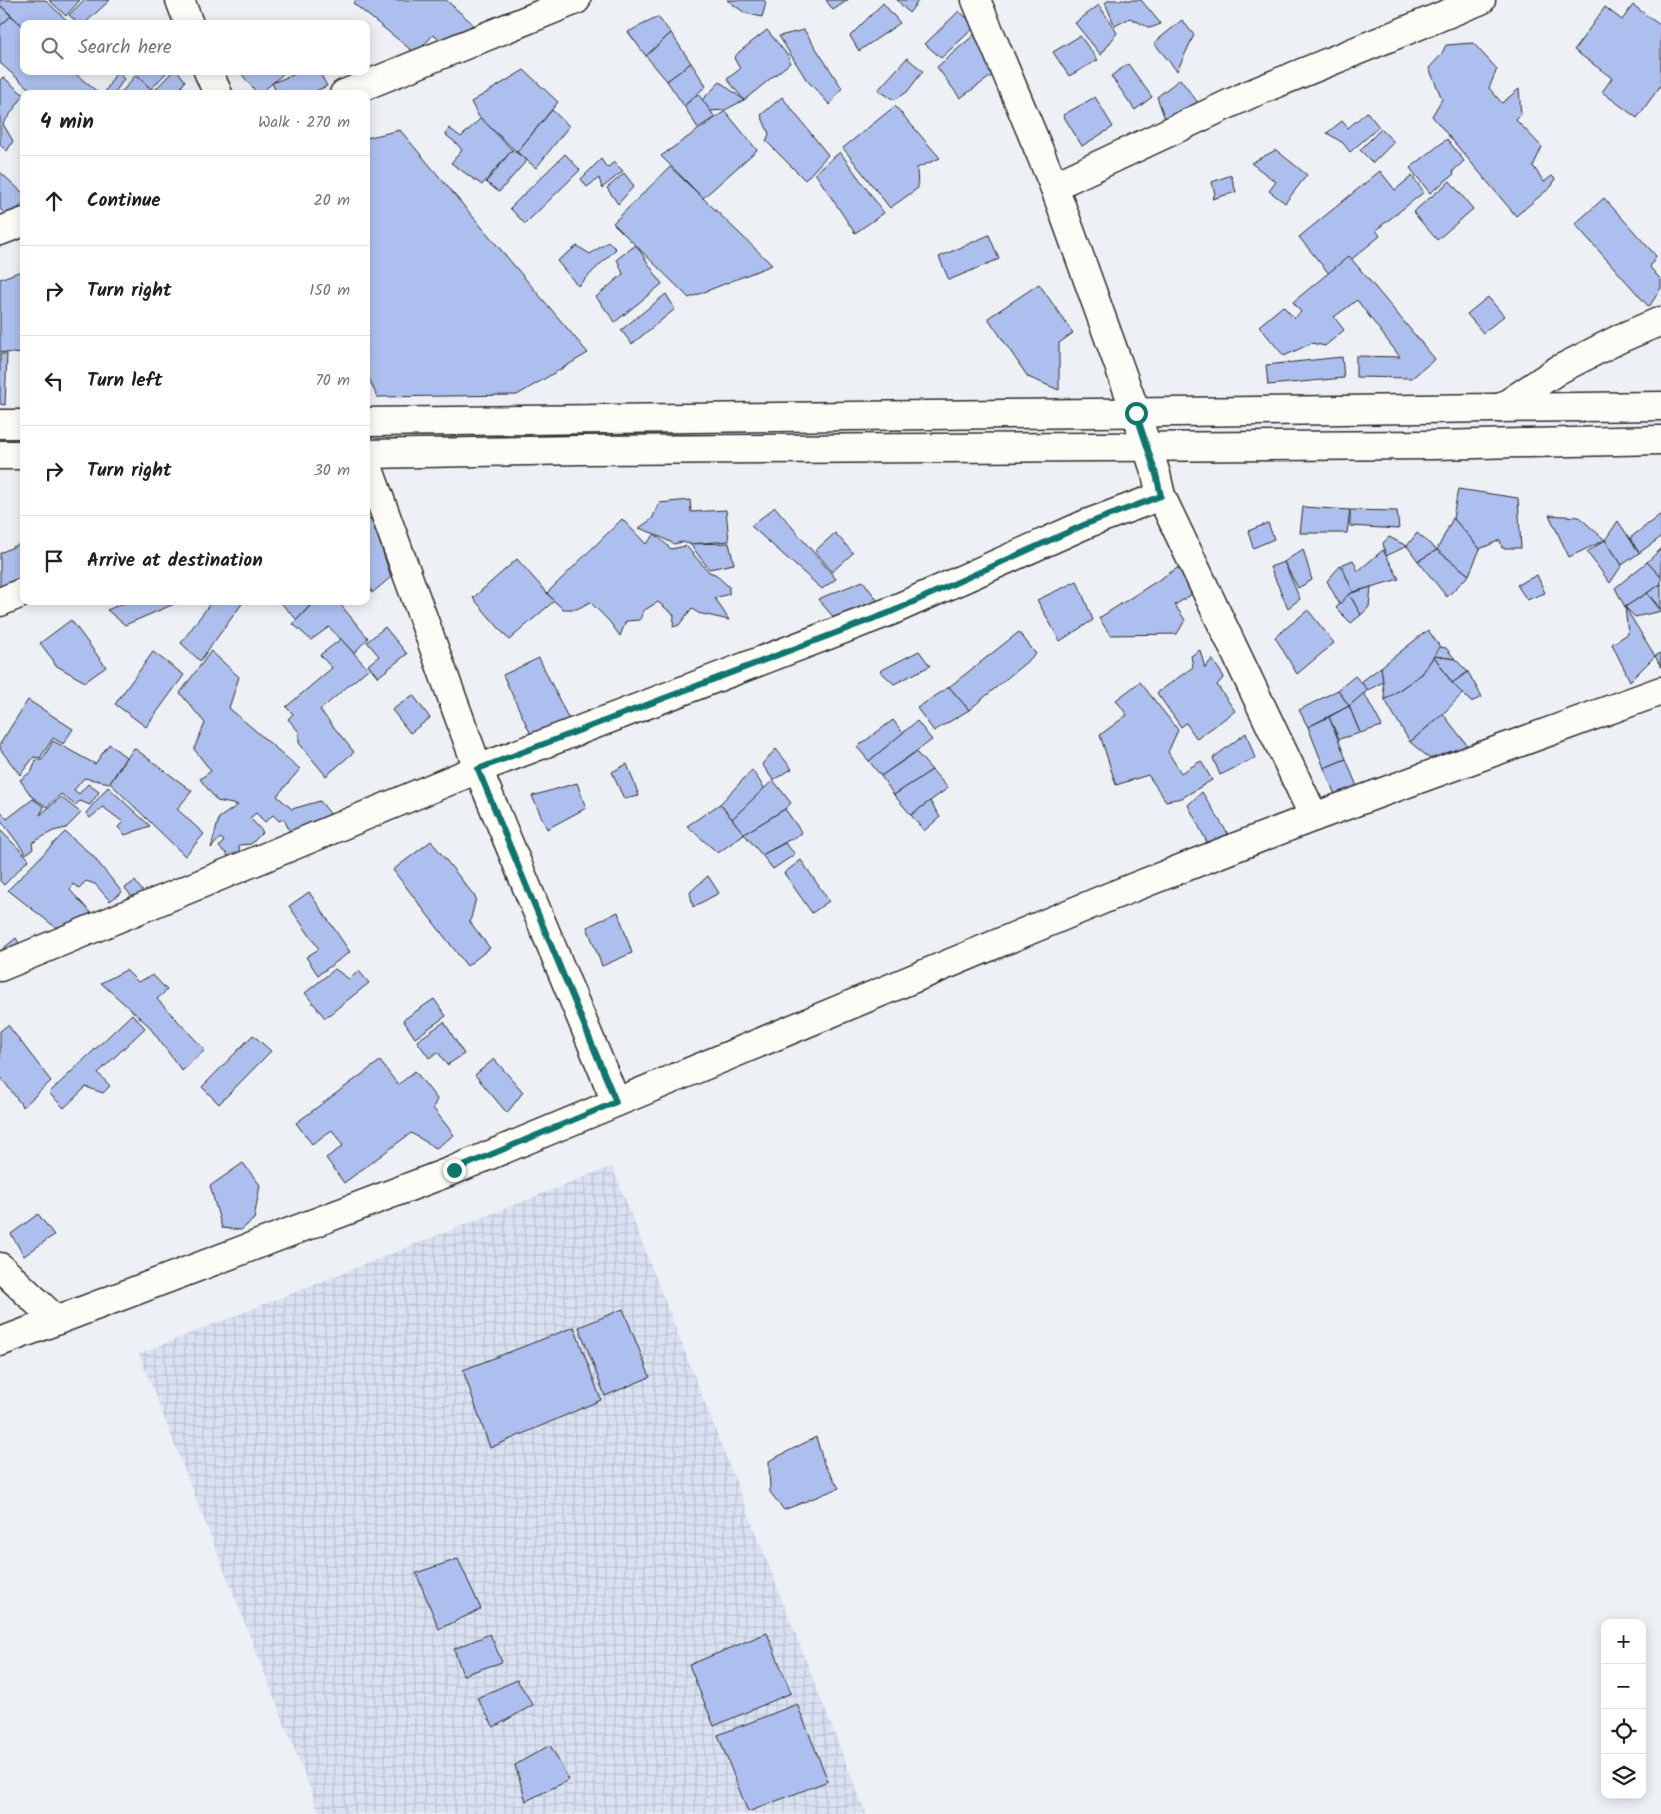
<!DOCTYPE html>
<meta charset="utf-8">
<style>
body{margin:0;font-family:Kalam,sans-serif;background:#f6f6f6;color:#202124}
.controls{position:absolute;right:15px;bottom:15px;display:grid;overflow:hidden;border-radius:10px;box-shadow:0 2px 12px #0003}
.controls button{width:45px;height:45px;display:grid;place-items:center;padding:0;border:0;border-bottom:1px solid #e0e0e0;background:#fff;color:#202124;font:25px sans-serif}
.stop{position:absolute;width:15px;height:15px;margin:-11px;border:4px solid #0f766e;border-radius:50%;background:#fff}
.stop.end{background:#0f766e;border-color:#fff;box-shadow:0 1px 5px #0008}
.list{margin:0;padding:0;list-style:none}
h2{display:flex;justify-content:space-between;align-items:center;height:65px;margin:0;padding:0 20px;font-size:21px}
h2 small{font-size:16px;font-weight:400;color:#757577}
.list li{display:grid;grid-template-columns:32px 1fr auto;gap:15px;align-items:center;box-sizing:border-box;height:90px;padding:0 20px;border-top:1px solid #e0e0e0}
.list b{display:block;font-size:19px;white-space:nowrap}
.list em{font-size:16px;font-style:normal;color:#757577}
.icon{flex:none;width:28px;height:28px;fill:none;stroke:currentColor;stroke-width:2;stroke-linecap:round;stroke-linejoin:round}
.map{position:relative;flex:none;width:1661px;height:1814px;overflow:hidden}
.search{position:absolute;background:#fff;box-shadow:0 2px 12px #0003;left:20px;top:20px;width:350px;height:55px;display:flex;align-items:center;gap:12px;box-sizing:border-box;padding:0 18px;border-radius:10px;color:#757577;font-size:19px}
.panel{position:absolute;background:#fff;box-shadow:0 2px 12px #0003;left:20px;top:90px;width:350px;height:515px;border-radius:10px}
.map>svg:first-child{display:block}
</style>
<div class="map">
<svg width="1661" height="1814" viewBox="0 0 1661 1814">
<defs>
<pattern id="industrial-grid" width="8" height="8" patternUnits="userSpaceOnUse" patternTransform="scale(1.25)"><rect width="8" height="8" fill="#dae1f3"/><path d="M0 4h8M4 0v8" fill="none" stroke="#bbc1d0"/></pattern>
</defs>
<rect width="100%" height="100%" fill="#edf0f5"/>
<filter id="ink" filterUnits="userSpaceOnUse"><feTurbulence type="fractalNoise" baseFrequency=".02" numOctaves="2"/><feDisplacementMap in="SourceGraphic" scale="10" xChannelSelector="R" yChannelSelector="G"/><feConvolveMatrix kernelMatrix="1 2 1 2 8 2 1 2 1" color-interpolation-filters="sRGB"/></filter>
<g filter="url(#ink)">
<polygon fill="url(#industrial-grid)" points="612,1166 866,1814 320,1814 139,1354"/>
<g fill="#adbfee" stroke="#2b2b2b">
<polygon points="0,0 45,0 71,24 24,24 24,27 0,5"/>
<polygon points="49,0 80,0 66,16"/>
<polygon points="84,0 110,0 84,24 79,24 69,15"/>
<polygon points="357,0 446,0 473,24 449,46 433,35 416,54 353,3"/>
<polygon points="727,0 764,0 766,3 762,17 745,13"/>
<polygon points="826,0 848,0 833,10"/>
<polygon points="897,0 919,0 909,13"/>
<polygon points="1109,0 1141,0 1161,24 1150,28 1130,18 1115,26 1105,3"/>
<polygon points="883,3 900,23 859,51 850,36"/>
<polygon points="0,5 11,16 0,26"/>
<polygon points="1099,5 1117,33 1101,55 1075,23"/>
<polygon points="1633,5 1661,26 1661,85 1637,118 1602,92 1612,78 1574,50 1605,7 1622,20"/>
<polygon points="959,11 976,26 941,58 925,44"/>
<polygon points="11,16 24,27 24,71 72,71 100,94 35,94 0,63 0,26"/>
<polygon points="658,17 671,33 646,56 628,32"/>
<polygon points="1182,20 1194,35 1177,71 1154,43"/>
<polygon points="982,28 1000,70 960,98 937,67"/>
<polygon points="767,30 789,57 790,63 744,100 727,79 740,69 734,58 739,52"/>
<polygon points="804,30 842,88 830,105 806,79 779,36"/>
<polygon points="671,33 691,63 667,81 646,56"/>
<polygon points="1080,36 1098,60 1069,76 1053,52"/>
<polygon points="1473,43 1497,69 1489,88 1502,103 1519,89 1521,115 1516,120 1542,147 1533,166 1544,182 1552,176 1555,179 1552,186 1516,216 1432,116 1442,99 1429,68 1441,55 1446,45"/>
<polygon points="907,58 923,71 907,92 894,100 878,90"/>
<polygon points="691,63 706,86 684,106 667,81"/>
<polygon points="1128,64 1152,97 1135,110 1111,76"/>
<polygon points="524,70 558,102 517,152 479,117 471,102"/>
<polygon points="117,71 124,79 114,94 104,94"/>
<polygon points="139,71 168,71 151,89 136,75"/>
<polygon points="173,71 178,71 185,81 177,94 151,94"/>
<polygon points="239,71 283,71 284,73 260,94 258,94"/>
<polygon points="303,71 319,71 327,86 309,94 277,94 272,83"/>
<polygon points="136,75 151,89 150,94 120,94"/>
<polygon points="3,77 24,95 3,124 13,141 7,151 0,145 0,80"/>
<polygon points="1180,79 1199,104 1168,127 1157,97"/>
<polygon points="720,82 744,100 725,110 710,111 702,100"/>
<polygon points="698,94 715,117 698,128 684,106"/>
<polygon points="782,97 828,155 805,180 766,141 769,134 761,115"/>
<polygon points="1095,97 1113,127 1082,146 1063,115"/>
<polygon points="895,106 940,158 917,168 918,188 890,208 843,148"/>
<polygon points="552,110 569,126 536,168 517,152"/>
<polygon points="725,111 757,150 703,198 661,156"/>
<polygon points="1367,112 1379,127 1350,152 1343,143 1327,133 1342,121 1348,128"/>
<polygon points="481,118 512,150 482,185 451,163 462,150 457,144 446,135 449,128 461,137"/>
<polygon points="1381,129 1394,142 1373,163 1360,150"/>
<polygon points="400,130 474,218 588,353 517,395 377,397 366,371 366,138"/>
<polygon points="1447,139 1464,161 1453,171 1454,174 1430,193 1410,168"/>
<polygon points="512,150 527,160 499,192 486,182"/>
<polygon points="1276,150 1307,175 1285,203 1269,191 1276,182 1251,163"/>
<polygon points="840,152 884,213 855,233 815,173"/>
<polygon points="565,154 580,170 525,224 510,208"/>
<polygon points="601,159 607,168 614,162 623,171 602,188 599,178 587,187 581,179"/>
<polygon points="670,167 703,198 772,265 689,298 613,223"/>
<polygon points="1380,171 1395,190 1412,176 1424,192 1376,230 1380,236 1331,276 1299,237"/>
<polygon points="0,172 24,194 24,202 9,218 0,209"/>
<polygon points="624,173 634,186 618,204 607,188"/>
<polygon points="1231,175 1236,192 1212,199 1215,194 1212,182"/>
<polygon points="1450,181 1473,209 1437,240 1413,212"/>
<polygon points="1604,198 1656,256 1650,267 1661,280 1661,288 1649,307 1575,224"/>
<polygon points="989,235 999,259 949,280 939,257"/>
<polygon points="608,242 616,249 578,286 557,261 577,246 590,254"/>
<polygon points="636,245 662,284 615,322 596,297 623,274 617,259"/>
<polygon points="1349,256 1435,359 1412,378 1356,377 1356,356 1400,357 1357,300 1334,317 1344,330 1325,346 1312,343 1284,356 1259,326 1283,306 1294,318 1301,312 1293,302"/>
<polygon points="21,271 24,274 24,354 0,352 0,279"/>
<polygon points="1039,284 1073,333 1059,343 1059,390 1028,377 988,318"/>
<polygon points="666,294 675,309 632,344 621,330"/>
<polygon points="1488,297 1504,316 1483,333 1467,314"/>
<polygon points="0,354 7,354 5,405 0,404"/>
<polygon points="1342,357 1344,378 1268,385 1266,365"/>
<polygon points="1458,489 1518,498 1521,548 1502,548 1500,540 1480,549 1453,518"/>
<polygon points="690,500 691,512 726,510 729,541 690,544 682,542 674,544 655,534 639,528 652,519 659,503"/>
<polygon points="775,507 836,579 822,589 751,526"/>
<polygon points="1303,507 1350,510 1347,533 1300,533"/>
<polygon points="1350,510 1397,511 1399,529 1350,526"/>
<polygon points="1661,514 1661,537 1639,553 1630,538"/>
<polygon points="1549,515 1579,517 1605,540 1569,557"/>
<polygon points="366,516 373,521 391,577 372,593 366,576"/>
<polygon points="1453,518 1480,549 1469,575 1437,550"/>
<polygon points="622,519 646,544 655,534 671,549 686,546 709,572 715,574 729,587 729,594 715,598 729,620 698,613 692,608 679,625 673,627 674,615 658,602 643,611 640,620 626,621 620,636 609,621 590,602 577,609 563,609 554,601 547,593"/>
<polygon points="1618,521 1639,553 1622,565 1605,540"/>
<polygon points="1268,523 1274,539 1253,548 1248,531"/>
<polygon points="835,533 853,553 832,572 815,551"/>
<polygon points="1417,533 1437,550 1418,561 1407,546"/>
<polygon points="1389,537 1407,546 1386,556 1383,543"/>
<polygon points="1605,540 1622,565 1610,583 1587,552"/>
<polygon points="24,542 24,575 0,587 0,553"/>
<polygon points="729,543 734,564 709,569 690,544"/>
<polygon points="1303,549 1312,580 1298,588 1284,562"/>
<polygon points="1661,549 1661,577 1647,562"/>
<polygon points="1383,550 1399,579 1353,592 1341,565 1353,560 1358,571"/>
<polygon points="1437,550 1469,575 1447,597 1418,561"/>
<polygon points="517,559 554,601 509,640 473,598"/>
<polygon points="1284,562 1300,599 1288,608 1270,567"/>
<polygon points="1647,562 1661,577 1661,584 1625,607 1615,588"/>
<polygon points="1341,565 1353,592 1340,605 1327,581"/>
<polygon points="1179,567 1195,592 1175,605 1185,620 1177,634 1110,635 1099,618"/>
<polygon points="1537,575 1545,593 1527,600 1517,585"/>
<polygon points="863,581 883,608 840,625 818,599"/>
<polygon points="1077,581 1093,620 1060,641 1037,600"/>
<polygon points="1661,584 1661,609 1647,593"/>
<polygon points="1371,587 1369,607 1361,615 1349,594"/>
<polygon points="1647,593 1661,611 1635,617 1625,607"/>
<polygon points="1349,594 1361,615 1351,623 1336,608"/>
<polygon points="129,601 181,601 125,625 107,610"/>
<polygon points="212,601 244,601 200,661 181,643"/>
<polygon points="279,601 314,601 297,620"/>
<polygon points="315,601 343,601 340,604 368,638 354,653 329,627 311,640 293,624"/>
<polygon points="1625,607 1655,656 1630,681 1612,644 1628,634"/>
<polygon points="1308,610 1334,643 1297,674 1275,637"/>
<polygon points="71,620 106,667 85,682 55,665 53,660 40,643"/>
<polygon points="385,627 407,654 378,677 368,665 379,656 367,642"/>
<polygon points="1428,630 1440,647 1422,674 1385,700 1381,667"/>
<polygon points="1019,632 1036,654 969,710 949,687"/>
<polygon points="341,639 368,669 320,710 354,752 326,776 299,743 299,732 288,719 293,714 286,707 332,668 320,655"/>
<polygon points="1440,647 1446,648 1455,659 1434,656"/>
<polygon points="1200,650 1205,668 1212,659 1224,677 1217,685 1235,711 1197,739 1186,723 1181,727 1157,693 1193,667 1191,656"/>
<polygon points="211,651 239,677 229,708 300,769 277,796 292,809 320,801 332,816 311,823 311,832 293,839 284,819 279,821 273,815 265,822 256,813 250,818 263,832 251,844 239,845 240,862 233,866 227,854 219,847 224,841 220,838 211,848 219,818 238,805 217,801 200,779 211,771 194,749 205,723 180,693"/>
<polygon points="919,651 930,666 894,684 880,671"/>
<polygon points="153,652 184,675 146,727 115,704"/>
<polygon points="1661,653 1661,667 1655,656"/>
<polygon points="1434,656 1452,683 1463,693 1443,714 1410,742 1385,700 1422,674"/>
<polygon points="1434,656 1455,659 1468,672 1452,683"/>
<polygon points="539,658 570,722 533,739 503,675"/>
<polygon points="1381,667 1383,682 1368,690 1361,682"/>
<polygon points="1468,672 1482,697 1471,702 1452,683"/>
<polygon points="1355,676 1368,690 1349,706 1338,690"/>
<polygon points="1140,682 1178,730 1168,752 1181,773 1201,761 1212,780 1182,798 1166,801 1148,775 1116,785 1100,735 1127,715 1116,700"/>
<polygon points="949,687 969,710 934,731 917,708"/>
<polygon points="1338,690 1349,706 1308,727 1299,710"/>
<polygon points="1364,693 1382,726 1360,733 1349,706"/>
<polygon points="413,695 430,718 410,733 392,710"/>
<polygon points="28,700 73,729 63,744 53,738 40,758 34,757 20,775 0,749 0,744"/>
<polygon points="1349,706 1360,733 1339,739 1329,717"/>
<polygon points="1443,714 1467,745 1434,762 1410,742"/>
<polygon points="1329,717 1346,759 1324,768 1308,727"/>
<polygon points="893,720 903,733 869,761 857,747"/>
<polygon points="917,721 932,740 881,776 869,761"/>
<polygon points="1246,733 1255,758 1220,775 1213,758"/>
<polygon points="53,741 95,764 109,744 126,757 110,783 84,778 74,790 79,794 88,784 99,792 90,805 80,801 75,805 61,794 47,807 32,797 20,780 32,771 36,760 42,760"/>
<polygon points="134,748 192,791 177,809 204,834 185,856 110,783"/>
<polygon points="776,749 792,769 773,780 762,764"/>
<polygon points="916,752 932,770 894,795 881,776"/>
<polygon points="1346,759 1358,789 1336,797 1324,768"/>
<polygon points="627,764 639,796 624,799 612,772"/>
<polygon points="752,770 765,789 732,819 720,804"/>
<polygon points="932,770 948,788 911,815 894,795"/>
<polygon points="773,780 791,803 785,809 744,834 732,819"/>
<polygon points="577,783 586,808 547,829 532,796"/>
<polygon points="108,787 150,826 125,835 118,827 123,822 103,807 90,818 86,813"/>
<polygon points="1202,792 1236,847 1214,856 1188,805"/>
<polygon points="61,797 81,813 66,828 53,831 32,843 33,849 26,854 0,819 0,810 7,819 33,799 44,807 40,815"/>
<polygon points="930,801 940,817 924,831 911,815"/>
<polygon points="720,804 744,834 718,853 687,826"/>
<polygon points="785,809 802,833 762,855 744,834"/>
<polygon points="0,830 29,859 4,885 0,881"/>
<polygon points="65,832 92,855 122,892 110,901 95,884 86,881 79,888 73,884 70,890 92,914 64,934 8,890"/>
<polygon points="431,841 476,898 470,922 490,948 467,966 393,870"/>
<polygon points="785,843 795,854 773,869 762,855"/>
<polygon points="801,860 829,901 812,913 784,873"/>
<polygon points="708,876 719,893 693,907 690,892"/>
<polygon points="135,881 143,892 133,898 125,888"/>
<polygon points="309,892 350,952 318,975 306,957 319,949 289,906"/>
<polygon points="618,912 632,953 602,966 587,927"/>
<polygon points="16,938 25,954 0,952 0,951"/>
<polygon points="335,969 349,979 359,971 369,983 325,1018 305,993"/>
<polygon points="126,970 138,982 153,975 167,990 157,999 205,1050 182,1071 148,1025 101,983"/>
<polygon points="434,999 446,1016 415,1038 403,1020"/>
<polygon points="132,1014 145,1028 98,1073 110,1086 103,1093 86,1087 64,1108 49,1093"/>
<polygon points="444,1022 464,1054 447,1065 438,1052 429,1058 417,1041"/>
<polygon points="8,1025 51,1081 23,1107 0,1076 0,1031"/>
<polygon points="253,1035 271,1051 219,1104 202,1087"/>
<polygon points="494,1059 523,1092 507,1113 475,1075"/>
<polygon points="380,1061 398,1085 415,1071 437,1099 433,1108 454,1135 436,1148 411,1133 344,1183 326,1158 343,1146 332,1130 312,1144 296,1123"/>
<polygon points="243,1163 260,1185 254,1219 241,1230 222,1228 210,1186"/>
<polygon points="38,1214 54,1235 24,1256 11,1234"/>
<polygon points="623,1309 650,1377 605,1396 579,1327"/>
<polygon points="574,1327 601,1400 490,1448 463,1370"/>
<polygon points="816,1437 824,1464 839,1488 784,1510 770,1492 769,1461"/>
<polygon points="458,1559 481,1609 439,1629 416,1573"/>
<polygon points="767,1633 791,1693 714,1726 689,1665"/>
<polygon points="490,1634 502,1662 463,1675 454,1649"/>
<polygon points="517,1680 533,1705 494,1727 477,1698"/>
<polygon points="797,1704 828,1781 748,1812 718,1735"/>
<polygon points="550,1745 569,1780 526,1801 515,1765"/>
</g>
<g fill="none" stroke-linecap="round" stroke-linejoin="round">
<defs>
<g id="minor">
<polyline points="180,0 189,24"/>
<polyline points="976,0 1054,186 1136,413 1156,474 1161,496 1314,817"/>
<polyline points="208,71 218,94"/>
<polyline points="344,94 576,0"/>
<polyline points="1054,186 1248,95 1481,0"/>
<polyline points="0,231 24,222"/>
<polyline points="1501,408 1558,370 1621,338 1661,321"/>
<polyline points="366,422 1661,406"/>
<polyline points="0,424 24,424"/>
<polyline points="366,454 580,450 1434,445 1661,440"/>
<polyline points="0,455 24,455"/>
<polyline points="366,461 478,769 616,1102"/>
<polyline points="0,602 24,592"/>
<polyline points="0,967 478,769 891,611 1086,524 1161,496"/>
<polyline points="0,1267 56,1320"/>
<polyline points="0,1342 454,1170 1109,897 1236,847 1314,817 1661,691"/>
</g>
</defs>
<use href="#minor" stroke="#2b2b2b" stroke-width="31"/>
<use href="#minor" stroke="#fdfcf7" stroke-width="28"/>
</g>
</g>
<g fill="none" stroke-linecap="round" stroke-linejoin="round" filter="url(#ink)">
<polyline stroke="#0f766e" stroke-width="6" points="454,1170 616,1102 478,769 891,612 1086,524 1161,496 1156,474 1136,413"/>
</g>
</svg>
<div class="controls">
<button>+</button>
<button>−</button>
<button><svg class="icon" aria-label="locate" viewBox="0 0 24 24"><circle cx="12" cy="12" r="6"/><path d="M12 2v4M12 18v4M2 12h4M18 12h4"/></svg></button>
<button><svg class="icon" aria-label="layers" viewBox="0 0 24 24"><path d="M12 4l9 5-9 5-9-5zM3 14l9 5 9-5"/></svg></button>
</div>
<div class="stop" style="left:1136px;top:413px"></div>
<div class="stop end" style="left:454px;top:1170px"></div>
<div class="search"><svg class="icon" aria-label="search" viewBox="0 0 24 24"><circle cx="10" cy="10" r="6"/><path d="M15 15l6 6"/></svg>Search here</div>
<section class="panel">
<h2>4 min<small>Walk · 270 m</small></h2>
<ul class="list">
<li><svg class="icon" aria-label="ahead" viewBox="0 0 24 24"><path d="M12 20V5M6 11l6-6 6 6"/></svg><div><b>Continue</b></div><em>20 m</em></li>
<li><svg class="icon" aria-label="right" viewBox="0 0 24 24"><path d="M7 20v-9h11M14 6l5 5-5 5"/></svg><div><b>Turn right</b></div><em>150 m</em></li>
<li><svg class="icon" aria-label="left" viewBox="0 0 24 24"><path d="M17 20v-9H6M10 6l-5 5 5 5"/></svg><div><b>Turn left</b></div><em>70 m</em></li>
<li><svg class="icon" aria-label="right" viewBox="0 0 24 24"><path d="M7 20v-9h11M14 6l5 5-5 5"/></svg><div><b>Turn right</b></div><em>30 m</em></li>
<li><svg class="icon" aria-label="arrive" viewBox="0 0 24 24"><path d="M6 21V4h12l-3 4 3 4H6"/></svg><div><b>Arrive at destination</b></div></li>
</ul>
</section>
</div>
